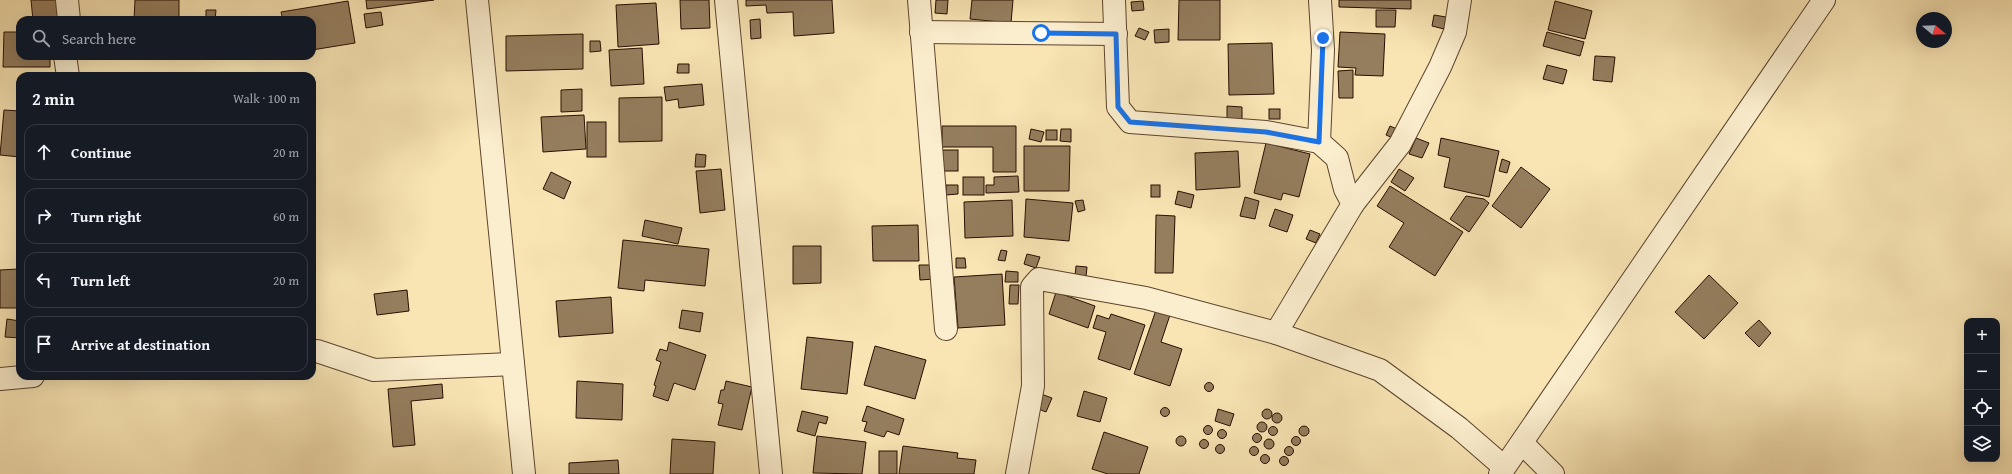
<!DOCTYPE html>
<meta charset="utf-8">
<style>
body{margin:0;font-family:"Gentium Book Plus",serif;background:#242831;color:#f1f3f6}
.controls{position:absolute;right:12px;bottom:12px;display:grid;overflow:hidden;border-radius:8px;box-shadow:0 4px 16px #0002}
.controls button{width:36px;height:36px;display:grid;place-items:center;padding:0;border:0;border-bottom:1px solid #363941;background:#171b24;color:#f1f3f6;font:20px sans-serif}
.compass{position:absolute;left:1916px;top:12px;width:36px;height:36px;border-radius:50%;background:#171b24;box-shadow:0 4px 16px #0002;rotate:109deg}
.stop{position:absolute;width:12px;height:12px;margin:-9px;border:3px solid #1a73e8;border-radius:50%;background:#fff}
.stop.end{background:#1a73e8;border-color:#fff;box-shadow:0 1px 4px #0008}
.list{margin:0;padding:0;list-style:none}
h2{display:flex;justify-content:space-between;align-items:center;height:52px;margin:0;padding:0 16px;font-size:17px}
h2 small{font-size:13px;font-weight:400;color:#9ea1a6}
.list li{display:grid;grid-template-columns:26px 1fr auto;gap:12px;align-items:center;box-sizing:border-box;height:56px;margin:0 8px 8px;padding:0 8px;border:1px solid #363941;border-radius:12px}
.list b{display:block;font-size:15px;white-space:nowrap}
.list em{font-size:13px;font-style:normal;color:#9ea1a6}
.icon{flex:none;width:22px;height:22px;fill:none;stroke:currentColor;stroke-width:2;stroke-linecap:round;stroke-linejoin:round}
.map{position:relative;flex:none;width:2012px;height:474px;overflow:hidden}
.search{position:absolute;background:#171b24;box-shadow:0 4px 16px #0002;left:16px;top:16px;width:300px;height:44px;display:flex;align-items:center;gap:10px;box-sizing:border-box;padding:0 14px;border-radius:12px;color:#9ea1a6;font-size:15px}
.panel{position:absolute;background:#171b24;box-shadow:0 4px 16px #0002;left:16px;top:72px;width:300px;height:308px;border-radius:12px}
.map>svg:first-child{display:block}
</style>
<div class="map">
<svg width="2012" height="474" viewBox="0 0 2012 474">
<rect width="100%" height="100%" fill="#f9e5b4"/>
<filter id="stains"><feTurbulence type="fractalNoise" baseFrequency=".005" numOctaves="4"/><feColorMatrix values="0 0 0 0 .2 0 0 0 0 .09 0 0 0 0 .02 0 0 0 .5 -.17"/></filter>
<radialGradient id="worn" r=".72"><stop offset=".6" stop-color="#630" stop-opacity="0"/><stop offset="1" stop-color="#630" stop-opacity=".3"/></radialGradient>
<g fill="#957e5e" stroke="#280e00">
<polygon points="31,0 58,0 60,20 33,20"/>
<polygon points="135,0 179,0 179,20 134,20"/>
<polygon points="366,0 434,0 367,9"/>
<polygon points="680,0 709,0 710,28 681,29"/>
<polygon points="746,0 832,0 834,33 794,36 793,12 767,13 766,5 746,6"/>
<polygon points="936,0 948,0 947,14 935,13"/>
<polygon points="972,0 1013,0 1011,23 970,19"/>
<polygon points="1179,0 1220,0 1220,40 1178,40"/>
<polygon points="1339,0 1411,0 1411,9 1339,7"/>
<polygon points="348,1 355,43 312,50 312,20 283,20 281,12"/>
<polygon points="1143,1 1144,10 1132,11 1131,2"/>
<polygon points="1555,1 1592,11 1585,39 1548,30"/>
<polygon points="656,3 659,44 618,47 616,5"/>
<polygon points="206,10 216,10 215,20 206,20"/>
<polygon points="1376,10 1396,10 1395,27 1376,27"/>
<polygon points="381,12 383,25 366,28 364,14"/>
<polygon points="1434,15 1446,17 1444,29 1432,26"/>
<polygon points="760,19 761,38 751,39 750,20"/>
<polygon points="1139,28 1149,32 1145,40 1135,36"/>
<polygon points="1169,29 1169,42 1155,43 1154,30"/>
<polygon points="4,32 20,32 20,56 50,56 50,67 3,67"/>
<polygon points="1340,32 1385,34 1383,76 1355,75 1356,68 1338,67"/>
<polygon points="1547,32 1584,42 1580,56 1543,46"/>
<polygon points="583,34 583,69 506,71 506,36"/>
<polygon points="590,41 600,41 601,51 590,52"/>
<polygon points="1272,43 1274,94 1229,95 1228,44"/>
<polygon points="642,48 644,84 611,86 609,50"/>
<polygon points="1595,56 1615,57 1612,82 1593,80"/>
<polygon points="678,64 689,64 689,73 677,73"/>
<polygon points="1547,65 1567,70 1563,84 1543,79"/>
<polygon points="1353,70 1353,98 1339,98 1338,71"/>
<polygon points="702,84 704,105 679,108 678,99 666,101 664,87"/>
<polygon points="582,89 582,111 561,112 561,90"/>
<polygon points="662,97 662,141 619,142 619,98"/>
<polygon points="1227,106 1242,107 1242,121 1227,120"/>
<rect x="1269" y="109" width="11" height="10"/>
<polygon points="4,110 20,111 20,157 0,155"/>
<polygon points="584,115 586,149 543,152 541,117"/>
<rect x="587" y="122" width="19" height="35"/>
<polygon points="942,126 1016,126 1016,172 993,172 993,147 942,147"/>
<polygon points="1390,126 1397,129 1393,138 1386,135"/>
<polygon points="1031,129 1044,132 1041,142 1029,139"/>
<polygon points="1061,129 1071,129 1071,142 1060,141"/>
<rect x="1046" y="130" width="11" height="10"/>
<polygon points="1416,138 1429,143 1422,158 1409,154"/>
<polygon points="1441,138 1499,151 1489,197 1444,187 1450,158 1438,155"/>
<polygon points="1266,143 1310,154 1299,197 1283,193 1281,200 1254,193"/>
<polygon points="1024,146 1070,146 1069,191 1024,191"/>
<rect x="942" y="150" width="16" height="21"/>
<polygon points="1238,151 1240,187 1196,190 1195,153"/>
<polygon points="696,154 706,155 705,167 695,167"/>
<polygon points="1502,159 1510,162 1507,173 1499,171"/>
<polygon points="1521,167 1550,189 1521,228 1492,206"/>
<polygon points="721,169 725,210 700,213 696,171"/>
<polygon points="1399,169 1414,178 1405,191 1391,182"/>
<polygon points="551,172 571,182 564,199 543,189"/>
<polygon points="1018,176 1019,192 986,193 986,185 994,185 994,177"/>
<rect x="963" y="177" width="21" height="18"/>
<polygon points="946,185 958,185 958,194 946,195"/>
<rect x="1151" y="185" width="9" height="12"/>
<polygon points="1390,186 1463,232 1435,276 1389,247 1404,223 1377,206"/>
<polygon points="1178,191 1194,195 1191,208 1175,204"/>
<polygon points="1466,196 1484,199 1489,203 1469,232 1450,219"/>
<polygon points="1245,197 1259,201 1255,219 1240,216"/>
<polygon points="1026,199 1073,203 1069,241 1024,237"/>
<polygon points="1012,200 1013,236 965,238 964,202"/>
<polygon points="1083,200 1085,210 1078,212 1075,201"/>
<polygon points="1275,209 1293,215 1287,232 1269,226"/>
<polygon points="1156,215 1175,216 1173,273 1155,273"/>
<polygon points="645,220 682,228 678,244 642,236"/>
<polygon points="918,225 919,261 873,261 872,226"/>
<polygon points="1310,230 1320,234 1316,243 1306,239"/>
<polygon points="623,240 709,249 705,286 645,280 644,291 618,288"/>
<polygon points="793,246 821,246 821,283 793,284"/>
<polygon points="1001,250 1007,251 1005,261 998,260"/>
<polygon points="1027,254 1040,257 1036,268 1024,264"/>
<polygon points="956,258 965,258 966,268 956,268"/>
<polygon points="919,265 933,265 934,279 920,280"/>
<polygon points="1076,266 1087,267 1086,277 1075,276"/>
<polygon points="18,269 18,308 0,308 0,270"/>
<polygon points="1006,271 1018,272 1018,282 1005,282"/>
<polygon points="1002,274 1005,325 958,328 954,277"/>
<polygon points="1709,275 1738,303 1704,339 1675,312"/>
<polygon points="1010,285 1019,285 1018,304 1009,304"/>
<polygon points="407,290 409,311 377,315 374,294"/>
<polygon points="1056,292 1095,306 1088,328 1049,314"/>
<polygon points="611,297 613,333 559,337 556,301"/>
<polygon points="682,310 703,313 700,332 679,328"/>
<polygon points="1156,310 1170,315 1161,342 1182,349 1170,386 1134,374"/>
<polygon points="1111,314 1145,325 1130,370 1098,359 1106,332 1093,328 1097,315 1109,319"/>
<polygon points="7,319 20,321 20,338 5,337"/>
<polygon points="1759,320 1771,333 1759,347 1745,333"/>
<polygon points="807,337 853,342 847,394 801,389"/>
<polygon points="669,342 706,355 695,390 674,383 668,401 653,396 656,386 654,385 661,362 656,360 660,349 667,351"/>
<polygon points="875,346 926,360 915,399 864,385"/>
<polygon points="577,381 623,384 622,420 576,418"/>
<polygon points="726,381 752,387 742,430 718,425 723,404 718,403 721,390 724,390"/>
<circle cx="1209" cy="387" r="4.5"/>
<polygon points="442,384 443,398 411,401 415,445 393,447 388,389"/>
<polygon points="1084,391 1107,398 1100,422 1077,416"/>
<polygon points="1041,394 1052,398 1046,412 1036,408"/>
<polygon points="867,406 904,419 899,435 887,431 884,437 864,431 867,422 862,421"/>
<circle cx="1165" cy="412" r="4.5"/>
<polygon points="1218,409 1234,414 1230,426 1215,421"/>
<circle cx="1267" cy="414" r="5"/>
<polygon points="802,411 828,417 826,424 819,422 815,436 797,431"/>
<circle cx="1277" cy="418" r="5"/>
<circle cx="1262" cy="427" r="5"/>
<circle cx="1208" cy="430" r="4.5"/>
<circle cx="1304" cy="431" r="5"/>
<circle cx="1273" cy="431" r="4.5"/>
<circle cx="1222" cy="434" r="4.5"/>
<polygon points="1104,432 1148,447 1139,474 1108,474 1092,469"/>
<circle cx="1257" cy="438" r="4.5"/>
<polygon points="817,436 866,442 862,474 813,473"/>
<circle cx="1181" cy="441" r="5"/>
<circle cx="1296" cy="441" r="4.5"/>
<polygon points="672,439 715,442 713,474 670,474"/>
<circle cx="1269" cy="444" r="5"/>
<circle cx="1204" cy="444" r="4.5"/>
<circle cx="1220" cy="449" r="4.5"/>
<polygon points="903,446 958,453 957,458 976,460 974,474 899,474"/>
<circle cx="1254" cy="451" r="4.5"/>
<circle cx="1289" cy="451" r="4.5"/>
<rect x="879" y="451" width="18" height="23"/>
<circle cx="1265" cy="459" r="4.5"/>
<circle cx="1284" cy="461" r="4.5"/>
<polygon points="618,460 619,474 569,474 569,463"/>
</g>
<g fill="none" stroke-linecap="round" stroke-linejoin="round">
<defs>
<g id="minor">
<polyline points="67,0 69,20"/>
<polyline points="477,0 524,474"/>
<polyline points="726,0 771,474"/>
<polyline points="919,0 946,329"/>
<polyline points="1114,0 1118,107 1130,122 1266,132 1319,142 1337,158 1345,189 1353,204 1276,333 1380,370 1459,428 1504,467"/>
<polyline points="921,32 1116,34"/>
<polyline points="65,56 68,76"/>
<polyline points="1319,142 1323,50 1320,0"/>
<polyline points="1353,204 1400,144 1440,67 1455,32 1460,0"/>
<polyline points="312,351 317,351 374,370 513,364"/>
<polyline points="0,379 33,376"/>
<polyline points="1522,443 1553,474"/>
<polyline points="1017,474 1033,386 1032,287 1039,279 1146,298 1276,333"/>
<polyline points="1500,474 1824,0"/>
</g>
</defs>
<use href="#minor" stroke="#5c442d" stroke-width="24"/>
<use href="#minor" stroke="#fbeece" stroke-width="22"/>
</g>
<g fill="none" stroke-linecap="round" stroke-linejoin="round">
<polyline stroke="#1a73e8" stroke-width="5" points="1041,33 1116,34 1118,107 1130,122 1266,132 1319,142 1323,38"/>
</g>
<rect width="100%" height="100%" filter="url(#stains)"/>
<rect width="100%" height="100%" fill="url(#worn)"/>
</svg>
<div class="controls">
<button>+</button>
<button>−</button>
<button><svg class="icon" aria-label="locate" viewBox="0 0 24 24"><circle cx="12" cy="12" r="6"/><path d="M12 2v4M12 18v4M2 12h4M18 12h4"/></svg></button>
<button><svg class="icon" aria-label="layers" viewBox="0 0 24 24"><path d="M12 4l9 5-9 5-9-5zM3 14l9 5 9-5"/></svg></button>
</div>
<svg class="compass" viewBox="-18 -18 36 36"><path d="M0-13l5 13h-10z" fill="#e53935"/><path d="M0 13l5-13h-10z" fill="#9ea1a6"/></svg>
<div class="stop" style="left:1041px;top:33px"></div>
<div class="stop end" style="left:1323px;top:38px"></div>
<div class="search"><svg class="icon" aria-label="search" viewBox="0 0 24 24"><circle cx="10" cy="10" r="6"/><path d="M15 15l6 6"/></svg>Search here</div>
<section class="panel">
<h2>2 min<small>Walk · 100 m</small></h2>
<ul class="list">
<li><svg class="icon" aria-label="ahead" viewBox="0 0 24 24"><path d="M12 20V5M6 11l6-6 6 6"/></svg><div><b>Continue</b></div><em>20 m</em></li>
<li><svg class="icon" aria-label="right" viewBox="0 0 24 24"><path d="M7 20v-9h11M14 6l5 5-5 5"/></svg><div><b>Turn right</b></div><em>60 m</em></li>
<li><svg class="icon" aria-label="left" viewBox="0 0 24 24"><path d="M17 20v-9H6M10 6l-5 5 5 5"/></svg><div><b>Turn left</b></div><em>20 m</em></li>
<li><svg class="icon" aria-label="arrive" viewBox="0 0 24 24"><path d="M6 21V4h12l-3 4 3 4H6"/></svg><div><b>Arrive at destination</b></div></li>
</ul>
</section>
</div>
